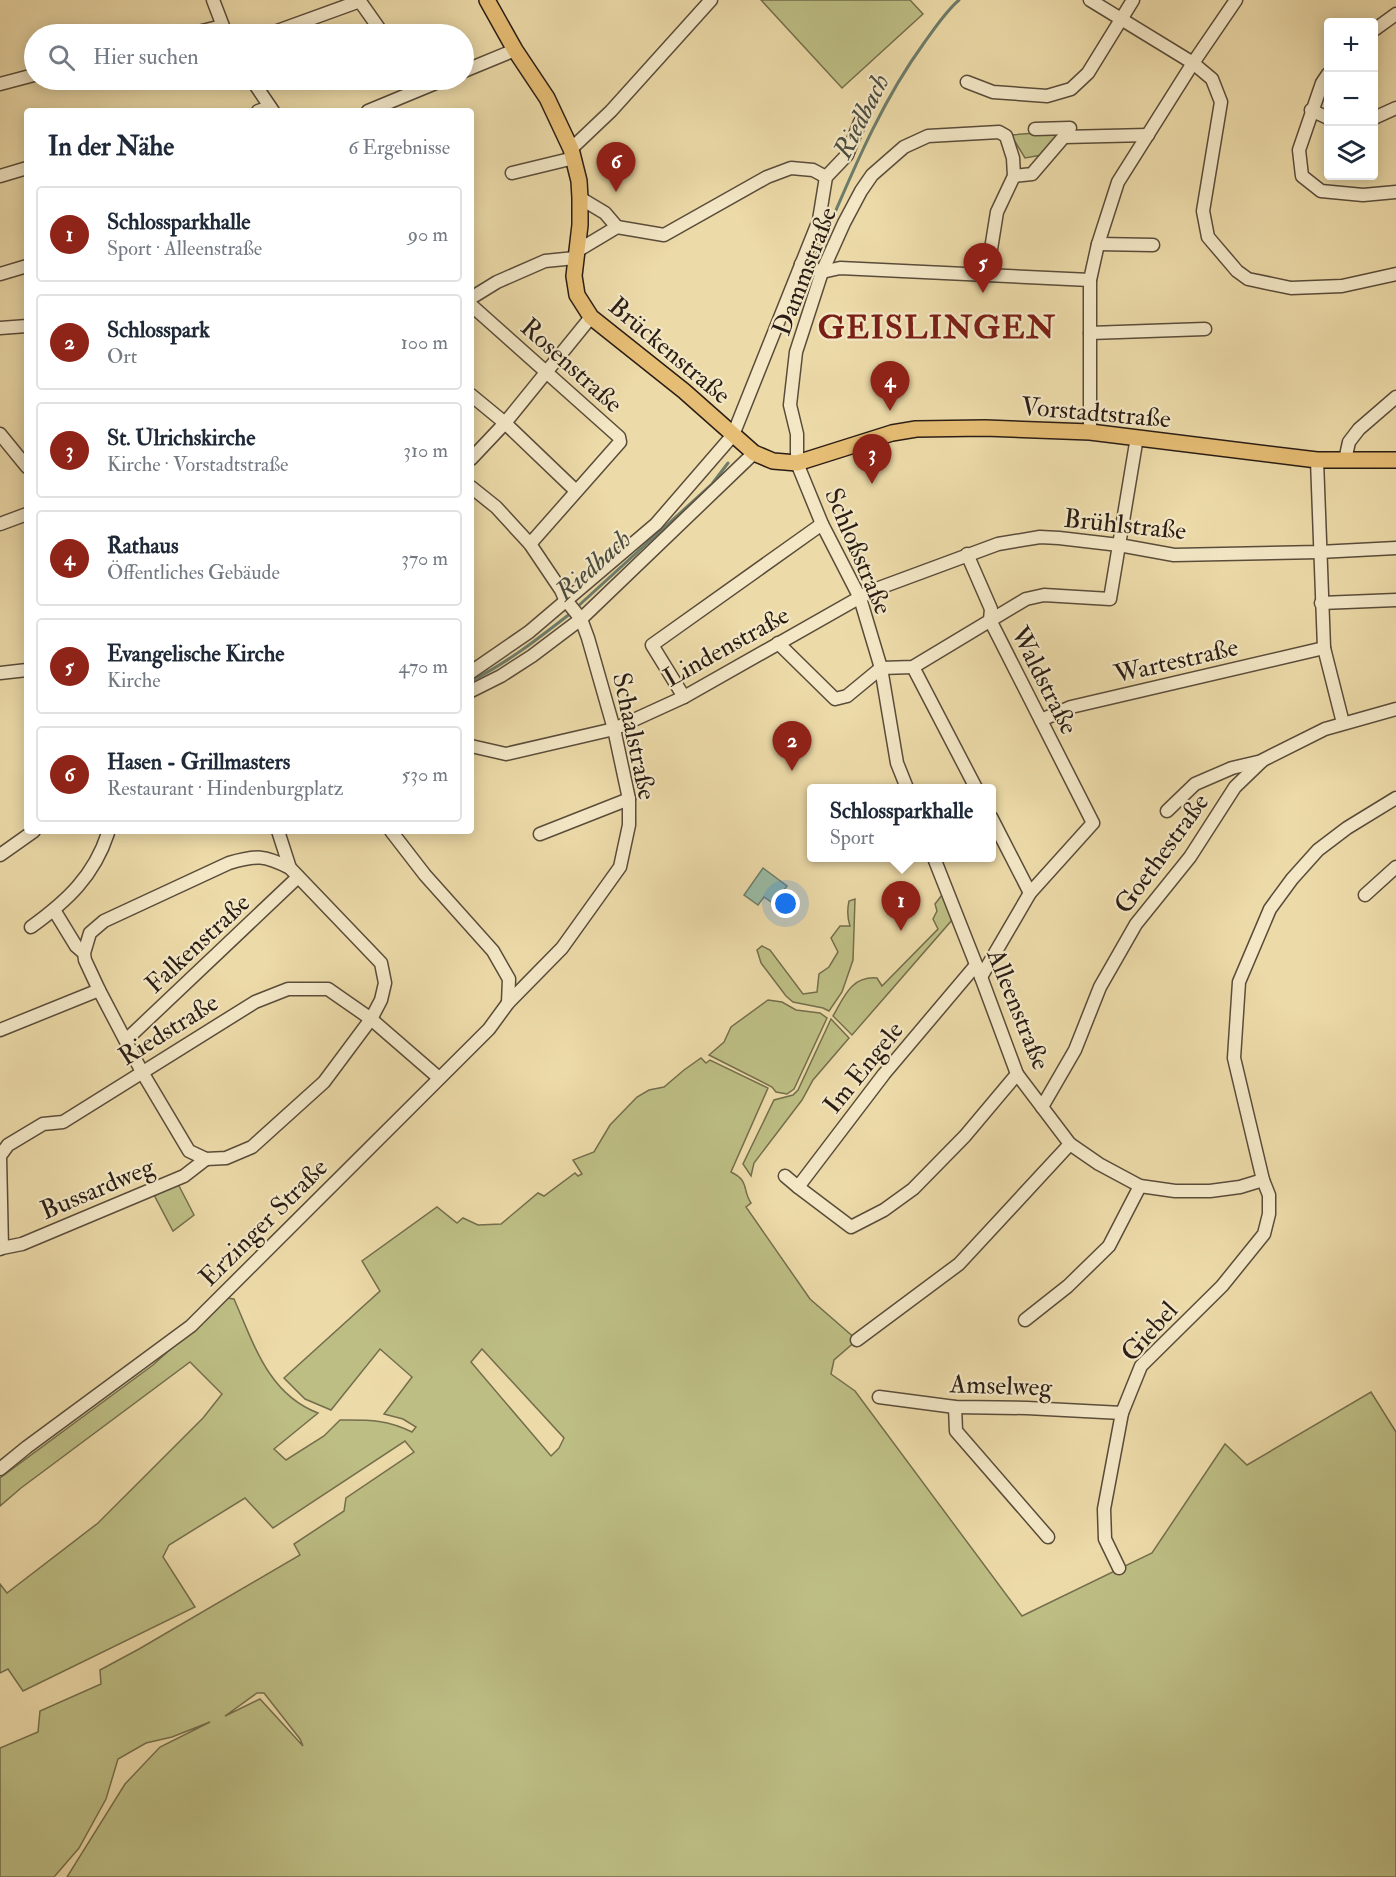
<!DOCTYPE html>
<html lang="de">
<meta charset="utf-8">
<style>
body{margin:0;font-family:"IM FELL Double Pica",serif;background:#f2f2f3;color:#1f2937}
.controls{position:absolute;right:18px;top:18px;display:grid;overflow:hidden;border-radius:6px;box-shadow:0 3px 15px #0003}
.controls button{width:54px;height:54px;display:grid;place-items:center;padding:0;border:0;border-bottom:2px solid #e0e1e3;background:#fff;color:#1f2937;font:30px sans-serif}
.you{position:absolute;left:786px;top:904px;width:21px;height:21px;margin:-15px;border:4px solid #fff;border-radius:50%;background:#1a73e8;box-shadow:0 0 0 9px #1a73e833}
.badge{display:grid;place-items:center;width:39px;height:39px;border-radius:50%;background:#8f2418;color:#fff;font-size:20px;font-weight:700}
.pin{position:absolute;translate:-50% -50px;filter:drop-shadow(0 2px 3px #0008)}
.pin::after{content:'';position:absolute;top:32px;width:21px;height:18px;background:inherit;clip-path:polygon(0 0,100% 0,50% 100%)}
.popup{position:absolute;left:807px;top:784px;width:189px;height:78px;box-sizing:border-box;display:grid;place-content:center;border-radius:6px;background:#fff;filter:drop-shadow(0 2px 4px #0005);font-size:20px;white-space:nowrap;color:#747a83}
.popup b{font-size:22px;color:#1f2937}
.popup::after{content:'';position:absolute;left:50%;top:100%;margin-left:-12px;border:12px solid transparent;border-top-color:#fff}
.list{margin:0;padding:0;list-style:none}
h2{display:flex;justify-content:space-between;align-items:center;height:78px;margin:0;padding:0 24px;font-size:26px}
h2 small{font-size:20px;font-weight:400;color:#747a83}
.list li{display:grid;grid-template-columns:39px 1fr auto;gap:18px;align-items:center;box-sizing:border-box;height:96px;margin:0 12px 12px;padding:0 12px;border:2px solid #e0e1e3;border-radius:6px}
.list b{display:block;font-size:22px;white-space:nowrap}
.list p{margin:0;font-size:20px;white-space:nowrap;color:#747a83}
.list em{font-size:20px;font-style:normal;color:#747a83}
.icon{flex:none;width:33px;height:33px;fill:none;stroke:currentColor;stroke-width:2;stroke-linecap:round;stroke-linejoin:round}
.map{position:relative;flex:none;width:1396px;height:1877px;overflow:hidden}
.search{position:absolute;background:#fff;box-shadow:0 3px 15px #0003;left:24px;top:24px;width:450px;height:66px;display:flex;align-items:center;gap:15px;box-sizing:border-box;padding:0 21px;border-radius:33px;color:#747a83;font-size:22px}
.panel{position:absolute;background:#fff;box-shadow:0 3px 15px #0003;left:24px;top:108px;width:450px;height:726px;border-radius:6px}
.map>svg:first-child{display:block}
</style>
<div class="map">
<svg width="1396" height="1877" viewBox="0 0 1396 1877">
<rect width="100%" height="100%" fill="#ecdaa8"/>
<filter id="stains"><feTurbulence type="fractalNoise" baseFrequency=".00333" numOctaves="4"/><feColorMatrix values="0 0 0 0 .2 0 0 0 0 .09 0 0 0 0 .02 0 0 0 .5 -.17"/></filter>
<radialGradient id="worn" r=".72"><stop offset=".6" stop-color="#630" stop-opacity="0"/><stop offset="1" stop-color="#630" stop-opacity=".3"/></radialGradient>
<g fill="#bdbe84" stroke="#746e4c" stroke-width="1.5" fill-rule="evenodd">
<polygon points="761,0 910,0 923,14 842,88"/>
<polygon points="1062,131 1042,155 1025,158 1011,135"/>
<path d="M 942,895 L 952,920 L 852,1035 L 833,1016 C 844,997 851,976 877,978 L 882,986 L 938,929 L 933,919 L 937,911 L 935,904 Z"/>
<path d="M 855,899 L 853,960 L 842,992 L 829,1011 L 823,1008 L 793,1002 L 786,996 L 761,963 L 757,950 L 762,946 L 770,950 L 803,994 L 817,992 L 819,974 L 829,967 L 838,952 L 831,938 L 840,926 L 850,926 C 847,917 847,910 849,901 Z"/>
<polygon points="768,1000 782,1002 796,1010 820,1013 827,1018 794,1089 787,1094 776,1092 772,1087 709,1055 724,1042 731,1027"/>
<polygon points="831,1019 849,1038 813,1080 802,1100 754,1163 751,1176 743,1164 774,1100 793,1095 798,1090"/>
<path d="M 701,1058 L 706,1063 L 710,1060 L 768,1088 L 731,1172 C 750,1181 742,1190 751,1203 L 746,1207 L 810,1299 L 857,1340 L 834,1360 L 831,1374 L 855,1391 L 1022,1616 L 1152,1553 L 1225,1444 L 1247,1465 L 1371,1392 L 1396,1432 L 1396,1877 L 67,1877 L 125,1784 L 160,1747 L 210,1722 L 172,1737 L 146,1743 L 118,1759 L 106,1799 L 79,1848 L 54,1877 L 0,1877 L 0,1748 L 38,1732 L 40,1711 L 101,1684 L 100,1670 L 139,1649 L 300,1555 L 294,1544 L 344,1511 L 346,1498 L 414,1452 L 405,1441 L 273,1528 L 245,1498 L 169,1545 L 163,1557 L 195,1607 L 23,1691 L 8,1669 L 0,1673 L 0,1584 L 7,1593 L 98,1523 L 203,1418 L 222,1394 L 190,1362 L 21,1488 L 0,1506 L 0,1478 L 153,1365 L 227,1298 L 234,1299 C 254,1344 268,1394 318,1413 L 274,1449 L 286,1460 L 324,1436 L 340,1420 C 368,1420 386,1419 412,1432 L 416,1427 L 403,1419 L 384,1414 L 412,1377 L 380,1349 L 331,1410 L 305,1399 L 284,1378 L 380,1291 L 362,1261 L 437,1207 L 457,1223 L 463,1218 L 478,1225 L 501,1224 L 538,1193 L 544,1196 L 575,1173 L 578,1176 L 582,1174 L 573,1160 L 594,1152 L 610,1125 L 637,1097 L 649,1090 L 664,1087 L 684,1070 ZM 482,1349 L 564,1438 L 559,1448 L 551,1456 L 471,1362 ZM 257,1693 L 264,1693 L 300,1739 L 303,1746 L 260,1699 L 225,1716 Z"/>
<polygon points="177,1182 194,1215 173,1231 153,1193"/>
</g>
<polygon fill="#99bba4" stroke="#6d7c6b" stroke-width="1.5" points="763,868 787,886 774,904 764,897 758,905 744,895"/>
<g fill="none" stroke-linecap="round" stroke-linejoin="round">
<g stroke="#6d7c6b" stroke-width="3">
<path d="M 814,261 C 847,186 876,109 924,43 C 935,28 945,12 959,0"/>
<polyline points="576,608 712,484 728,463"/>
<path d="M 471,681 C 507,663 539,638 571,613"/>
</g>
<defs>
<g id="minor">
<polyline points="213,0 226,34"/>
<polyline points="359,0 383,34"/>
<polyline points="1090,0 1193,63 1212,79 1221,102 1203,211 1208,237 1237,271 1248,279 1291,288 1342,286 1396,274"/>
<polyline points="1374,30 1396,14"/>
<polyline points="190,34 222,26"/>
<polyline points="269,34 360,1"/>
<polyline points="464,71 515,50"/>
<polyline points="1328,74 1322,83 1299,150 1302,176 1321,191 1363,195 1396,192"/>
<polyline points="252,80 273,111"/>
<polyline points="967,82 993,92 1047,96 1071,89 1088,73 1133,0"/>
<polyline points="0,84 34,75"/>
<polyline points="1311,110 1328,118"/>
<polyline points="258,111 270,107"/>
<polyline points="368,111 443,80"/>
<polyline points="1374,118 1396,108"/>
<polyline points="1035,129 1070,128"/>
<polyline points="1064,137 1148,135"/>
<polyline points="571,149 611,111 711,0"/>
<polyline points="512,173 574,158"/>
<polyline points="0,176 27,168"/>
<polyline points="1014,176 1032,174 1068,132"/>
<polyline points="580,198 605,213 617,227"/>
<polyline points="617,227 664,235 767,177 791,168 813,170 826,177"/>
<polyline points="1098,244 1153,245"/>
<polyline points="577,251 617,227"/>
<polyline points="801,264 822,272 840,268 1090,280"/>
<polyline points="0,274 27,266"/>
<polyline points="471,298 497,282 545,261 575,258"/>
<polyline points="471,305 619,437 620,442 530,544"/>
<polyline points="0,328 27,326"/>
<polyline points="1090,333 1205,329"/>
<polyline points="471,395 505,423 576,491"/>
<polyline points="1090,432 1090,280 1098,244 1118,182 1193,63 1236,0"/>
<polyline points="0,434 27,467"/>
<polyline points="471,459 505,423 591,317"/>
<polyline points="1317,460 1324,648 1343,723"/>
<polyline points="1345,460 1349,442 1359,429 1396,397"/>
<polyline points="0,524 27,514"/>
<polyline points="967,554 991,609 990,620 1093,823 1030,893 981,977"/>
<polyline points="1321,603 1396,600"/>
<polyline points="778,643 835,699 847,696 881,668"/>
<polyline points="913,667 976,788"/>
<polyline points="881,668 913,667 1026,599 1044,595 1110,599 1137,437"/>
<polyline points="471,672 529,632 656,524 733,435 819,220 826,177 847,155 860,122"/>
<polyline points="0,673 27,670"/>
<polyline points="471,691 501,676 532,656 581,619 754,453"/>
<polyline points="684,697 652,645 822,524"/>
<polyline points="1041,720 1071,707 1324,648"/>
<polyline points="471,746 506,754 614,729 684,697 871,591 998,544 1040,537 1059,538 1119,545 1174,555 1319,552 1396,548"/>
<polyline points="907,788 897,763 881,668 860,598 822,524 797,463 797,434 790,405 796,352 822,272 844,223 861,191 872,175 904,147 928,136 999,132 1006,136 1013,158 1014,176 997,212 987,274"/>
<polyline points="1167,811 1195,784 1232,768 1262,761"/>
<polyline points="991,817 1030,893"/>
<polyline points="278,831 290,868"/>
<polyline points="391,831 425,875 493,951 509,979 508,1003"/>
<polyline points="540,834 629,799"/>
<polyline points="0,855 34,831"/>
<polyline points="934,858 981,977 1017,1074 1070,1144 1099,1164 1140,1186 1175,1191 1210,1191 1240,1187 1263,1180"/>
<polyline points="1365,895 1396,867"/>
<path d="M 54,910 L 76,946 L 84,953 L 85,960 L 99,990 L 142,1072 L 189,1151 L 206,1159 L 226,1158 L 252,1147 L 324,1082 L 371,1019 L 381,1000 L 385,983 L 381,963 L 290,868 C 264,855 257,855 229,863 L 104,921 L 90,933 L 84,953"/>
<path d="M 31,927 C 67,901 94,876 108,833"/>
<polyline points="0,1030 99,990"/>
<polyline points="126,1040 298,877"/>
<polyline points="1042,1107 1075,1050 1100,987 1136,924 1190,857 1235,787 1263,760 1325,729 1396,709"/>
<polyline points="785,1176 798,1187 884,1074 976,965"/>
<polyline points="798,1187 851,1227 884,1210 913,1189 965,1136 1017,1074"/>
<polyline points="2,1248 22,1244 184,1176 206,1159"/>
<polyline points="0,1249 2,1248 0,1156 8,1145 43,1124 63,1122 255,1002 288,989 328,989 371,1019 439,1078"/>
<polyline points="1025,1320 1068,1286 1109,1246 1140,1186"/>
<polyline points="857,1340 959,1264 1070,1144"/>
<polyline points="879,1397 955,1407 1027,1408 1122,1413"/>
<polyline points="955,1407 956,1431 1048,1537"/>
<polyline points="0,1469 27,1447 191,1326 489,1029 508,1003 562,948 620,867 629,825 629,799 614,729 588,638 581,619 565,599 561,590 530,544 496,507 471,487"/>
<polyline points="1119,1568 1105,1539 1104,1509 1122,1413 1141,1366 1222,1286 1264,1234 1269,1214 1269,1195 1263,1180 1234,1058 1239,982 1270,909 1292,879 1318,850 1347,828 1396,798"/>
</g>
<polyline id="major" points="487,0 515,50 547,98 571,149 579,181 580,198 580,225 574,276 577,295 591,317 684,391 754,453 773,461 797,463 892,433 916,429 985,428 1090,432 1317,460 1396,460"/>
</defs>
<use href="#minor" stroke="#5a4c3a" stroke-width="15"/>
<use href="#major" stroke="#2a1d15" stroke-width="18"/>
<use href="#minor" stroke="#f3e7c6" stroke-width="12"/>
<use href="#major" stroke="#e6bd74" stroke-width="15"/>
</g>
<g text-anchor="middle" stroke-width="4.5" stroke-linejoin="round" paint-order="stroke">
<g font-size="26" fill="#2a1d15" stroke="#f3e7c6">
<text transform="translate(804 271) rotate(-69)" y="9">Dammstraße</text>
<text transform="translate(670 350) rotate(40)" y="9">Brückenstraße</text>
<text transform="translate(572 365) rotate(42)" y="9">Rosenstraße</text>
<text transform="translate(1096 412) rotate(5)" y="9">Vorstadtstraße</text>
<text transform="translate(1125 524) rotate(6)" y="9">Brühlstraße</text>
<text transform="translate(859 551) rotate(67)" y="9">Schloßstraße</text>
<text transform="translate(726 646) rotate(-29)" y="9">Lindenstraße</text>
<text transform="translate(1176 660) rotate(-13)" y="9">Wartestraße</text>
<text transform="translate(1045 680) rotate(63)" y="9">Waldstraße</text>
<text transform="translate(635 736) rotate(78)" y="9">Schaalstraße</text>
<text transform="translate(1161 853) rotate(-54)" y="9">Goethestraße</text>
<text transform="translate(197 943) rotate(-43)" y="9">Falkenstraße</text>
<text transform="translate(1019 1009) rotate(68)" y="9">Alleenstraße</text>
<text transform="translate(168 1029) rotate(-32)" y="9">Riedstraße</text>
<text transform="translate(863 1067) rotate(-51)" y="9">Im Engele</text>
<text transform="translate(97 1188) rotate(-23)" y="9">Bussardweg</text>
<text transform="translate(263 1222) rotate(-45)" y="9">Erzinger Straße</text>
<text transform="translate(1149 1331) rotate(-48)" y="9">Giebel</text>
<text transform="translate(1001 1385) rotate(2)" y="9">Amselweg</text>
</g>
<g font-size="27" font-style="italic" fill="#4b4c40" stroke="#f3e7c6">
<text transform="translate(861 116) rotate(-63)" y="9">Riedbach</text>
<text transform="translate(593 565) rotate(-42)" y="9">Riedbach</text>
</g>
<g font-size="32" font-weight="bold" letter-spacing="1.5" fill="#7a1f14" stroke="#f3e7c6">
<text x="937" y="338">GEISLINGEN</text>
</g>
</g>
<rect width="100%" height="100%" filter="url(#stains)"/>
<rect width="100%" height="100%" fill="url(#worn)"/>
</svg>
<div class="controls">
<button>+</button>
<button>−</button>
<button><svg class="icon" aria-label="layers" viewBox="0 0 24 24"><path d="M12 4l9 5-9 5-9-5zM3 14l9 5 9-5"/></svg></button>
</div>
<div class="you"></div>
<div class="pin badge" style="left:901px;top:931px">1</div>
<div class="popup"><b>Schlossparkhalle</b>Sport</div>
<div class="pin badge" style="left:792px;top:771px">2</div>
<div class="pin badge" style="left:872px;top:484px">3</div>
<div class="pin badge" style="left:890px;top:411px">4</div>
<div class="pin badge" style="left:983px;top:293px">5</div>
<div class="pin badge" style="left:616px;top:192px">6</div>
<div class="search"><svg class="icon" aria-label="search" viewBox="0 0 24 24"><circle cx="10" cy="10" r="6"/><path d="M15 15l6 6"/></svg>Hier suchen</div>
<section class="panel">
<h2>In der Nähe<small>6 Ergebnisse</small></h2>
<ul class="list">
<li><span class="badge">1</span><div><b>Schlossparkhalle</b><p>Sport · Alleenstraße</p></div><em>90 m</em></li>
<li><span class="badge">2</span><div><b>Schlosspark</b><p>Ort</p></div><em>100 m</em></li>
<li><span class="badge">3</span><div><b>St. Ulrichskirche</b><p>Kirche · Vorstadtstraße</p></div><em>310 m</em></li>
<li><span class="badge">4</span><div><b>Rathaus</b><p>Öffentliches Gebäude</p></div><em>370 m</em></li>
<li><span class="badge">5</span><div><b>Evangelische Kirche</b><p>Kirche</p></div><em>470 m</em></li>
<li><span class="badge">6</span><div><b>Hasen - Grillmasters</b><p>Restaurant · Hindenburgplatz</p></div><em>530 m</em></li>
</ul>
</section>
</div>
